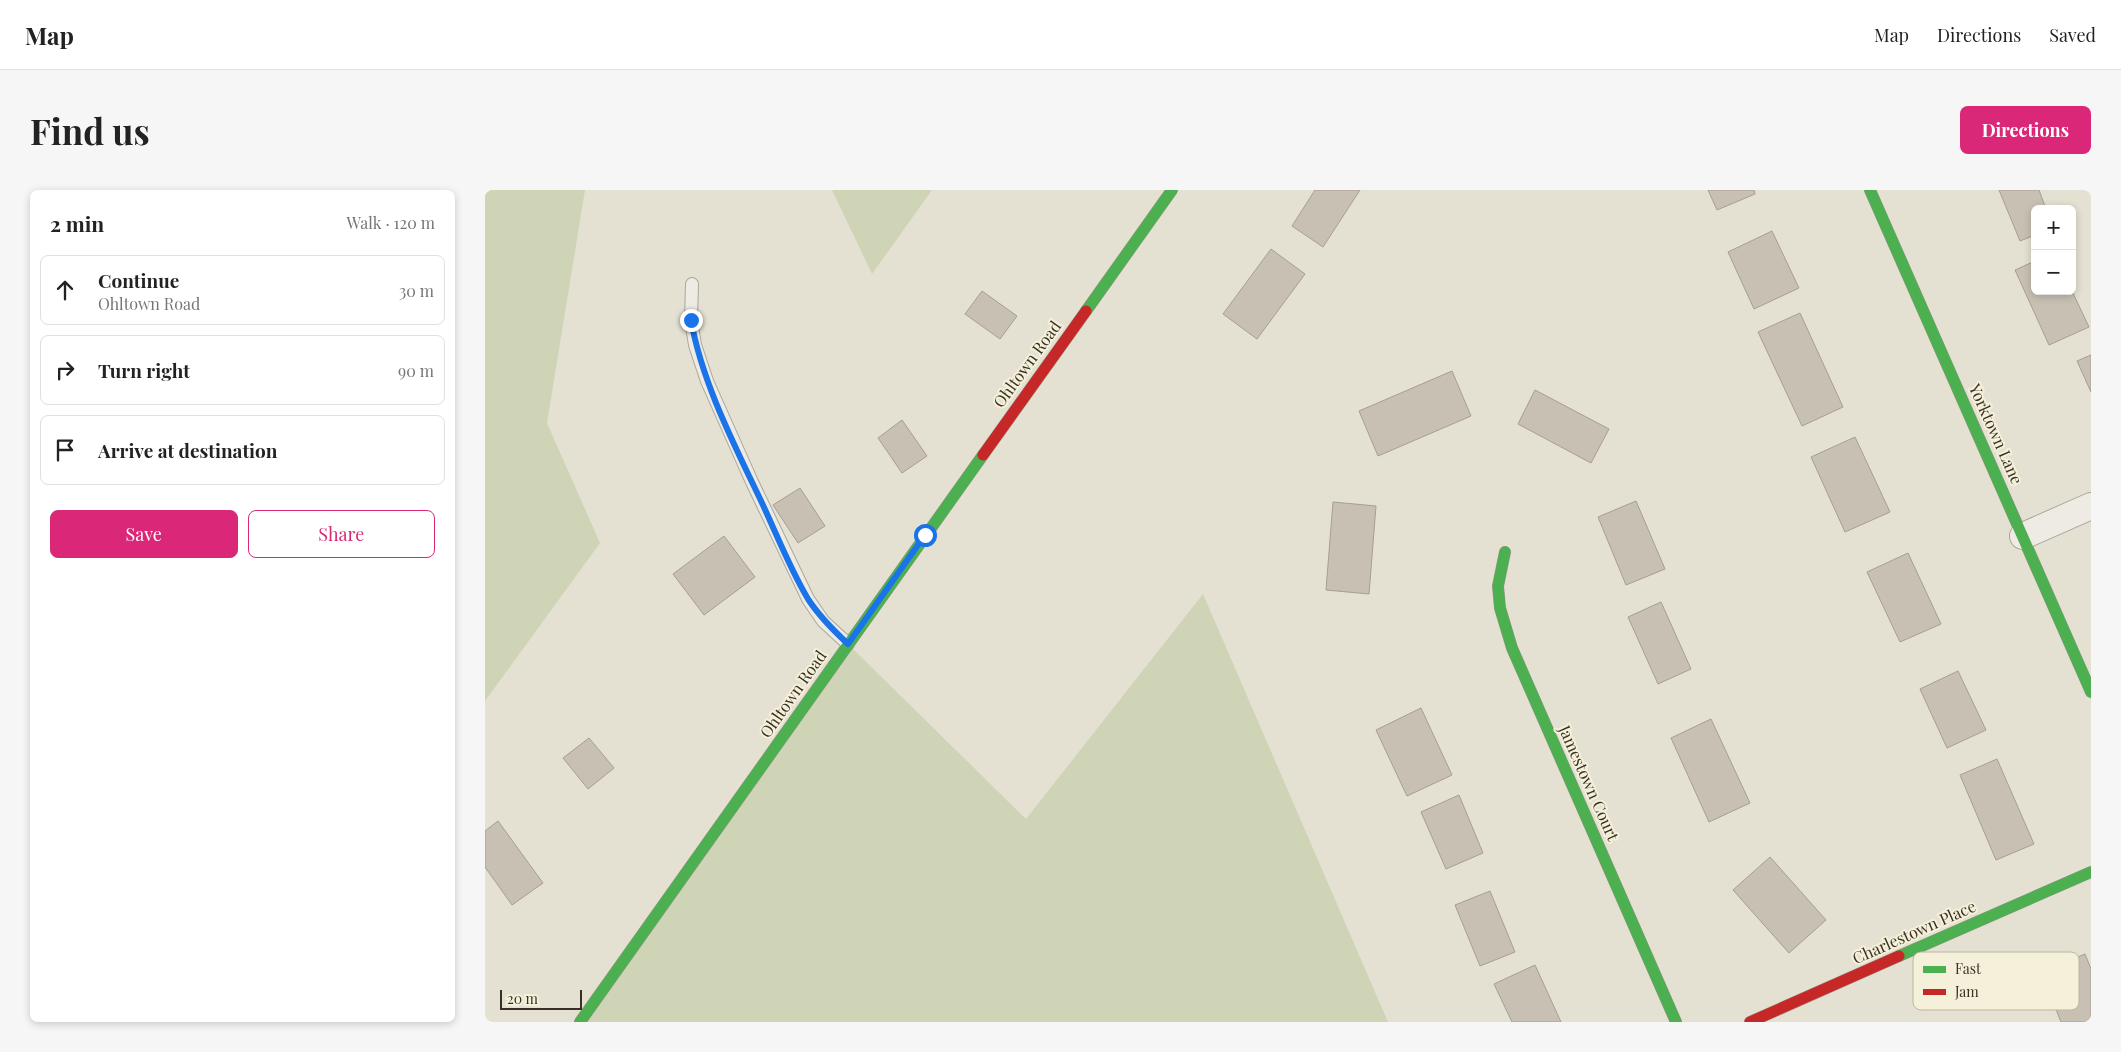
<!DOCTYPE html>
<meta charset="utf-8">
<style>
body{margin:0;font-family:"Playfair Display",serif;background:#f6f6f6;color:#222}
.controls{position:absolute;right:15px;top:15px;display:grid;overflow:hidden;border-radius:8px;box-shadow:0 2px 8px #0003}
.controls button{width:45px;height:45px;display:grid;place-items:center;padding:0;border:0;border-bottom:1px solid #e0e0e0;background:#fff;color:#222;font:25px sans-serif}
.scale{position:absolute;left:15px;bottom:12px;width:82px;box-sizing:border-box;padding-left:5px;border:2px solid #3a3022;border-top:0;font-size:14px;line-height:18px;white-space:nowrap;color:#3a3022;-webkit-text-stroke:4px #f4f0da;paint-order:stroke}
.stop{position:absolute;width:15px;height:15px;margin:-11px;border:4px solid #1a73e8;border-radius:50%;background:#fff}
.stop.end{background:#1a73e8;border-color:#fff;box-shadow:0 1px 5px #0008}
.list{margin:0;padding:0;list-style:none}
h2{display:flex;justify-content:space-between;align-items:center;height:65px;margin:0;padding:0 20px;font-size:21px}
h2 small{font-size:16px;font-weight:400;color:#767676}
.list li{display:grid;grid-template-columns:32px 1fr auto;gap:15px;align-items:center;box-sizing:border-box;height:70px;margin:0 10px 10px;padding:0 10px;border:1px solid #e0e0e0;border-radius:8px}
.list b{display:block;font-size:19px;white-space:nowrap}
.list p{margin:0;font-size:16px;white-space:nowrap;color:#767676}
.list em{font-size:16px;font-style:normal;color:#767676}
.actions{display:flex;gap:10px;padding:15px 20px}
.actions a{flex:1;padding:11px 0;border:1px solid #db2777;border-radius:8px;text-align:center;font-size:18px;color:#db2777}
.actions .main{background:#db2777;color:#fff}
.icon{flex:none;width:28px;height:28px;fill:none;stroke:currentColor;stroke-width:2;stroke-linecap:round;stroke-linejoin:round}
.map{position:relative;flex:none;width:1606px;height:832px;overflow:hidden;border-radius:8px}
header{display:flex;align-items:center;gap:30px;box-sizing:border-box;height:70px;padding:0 25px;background:#fff;border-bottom:1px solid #e0e0e0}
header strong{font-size:24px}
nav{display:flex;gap:28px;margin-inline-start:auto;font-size:18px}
.intro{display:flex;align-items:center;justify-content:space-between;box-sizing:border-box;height:120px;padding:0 30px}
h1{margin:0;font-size:35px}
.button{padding:12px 22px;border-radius:8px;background:#db2777;color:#fff;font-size:18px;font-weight:700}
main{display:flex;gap:30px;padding:0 30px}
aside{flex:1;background:#fff;border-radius:8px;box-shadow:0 2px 8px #0003}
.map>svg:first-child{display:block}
</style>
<header>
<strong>Map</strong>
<nav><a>Map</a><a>Directions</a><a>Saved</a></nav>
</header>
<div class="intro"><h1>Find us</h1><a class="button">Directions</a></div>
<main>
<aside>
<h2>2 min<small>Walk · 120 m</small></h2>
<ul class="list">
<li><svg class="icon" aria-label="ahead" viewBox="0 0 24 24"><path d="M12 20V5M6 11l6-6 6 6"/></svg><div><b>Continue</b><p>Ohltown Road</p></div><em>30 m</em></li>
<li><svg class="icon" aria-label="right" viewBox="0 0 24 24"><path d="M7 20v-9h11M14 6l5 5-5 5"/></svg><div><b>Turn right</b></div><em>90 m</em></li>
<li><svg class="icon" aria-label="arrive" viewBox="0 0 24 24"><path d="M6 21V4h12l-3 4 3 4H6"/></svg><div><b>Arrive at destination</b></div></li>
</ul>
<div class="actions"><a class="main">Save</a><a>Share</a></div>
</aside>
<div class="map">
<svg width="1606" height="832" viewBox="0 0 1606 832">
<rect width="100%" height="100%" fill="#e4e1d2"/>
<g fill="#d0d4b6">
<polygon points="0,0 100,0 62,233 115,353 0,511"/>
<polygon points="347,0 447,0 387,84"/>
<polygon points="718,404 903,832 95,832 363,454 541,629"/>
</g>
<g fill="#c8c1b3" stroke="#a59e91">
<polygon points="830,0 875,0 838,57 807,36"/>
<polygon points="1223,0 1269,0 1270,4 1232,20"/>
<polygon points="1514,0 1554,0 1561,19 1550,19 1550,45 1535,51"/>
<polygon points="1287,41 1314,98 1269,119 1243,62"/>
<polygon points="786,59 820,84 772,149 738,124"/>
<polygon points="1550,71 1550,101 1587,101 1604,137 1564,155 1530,80"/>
<polygon points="497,101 532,126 515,149 480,124"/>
<polygon points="1315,123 1358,217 1317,236 1273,142"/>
<polygon points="1606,165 1606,202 1592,171"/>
<polygon points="967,181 986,226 893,266 874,221"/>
<polygon points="1050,200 1124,239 1106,273 1033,234"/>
<polygon points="417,230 442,266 417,283 393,248"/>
<polygon points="1370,247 1405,322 1360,342 1326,267"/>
<polygon points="315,298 340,336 313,353 288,315"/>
<polygon points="1151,311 1180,379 1141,395 1113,327"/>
<polygon points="848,312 891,316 884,404 841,400"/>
<polygon points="239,346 270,387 219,425 188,384"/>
<polygon points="1423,363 1456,434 1415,452 1382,382"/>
<polygon points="1176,412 1206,479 1173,494 1143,427"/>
<polygon points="1473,481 1501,540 1462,558 1435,499"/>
<polygon points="936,518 967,585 922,606 891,540"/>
<polygon points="1226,529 1265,613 1224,632 1186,548"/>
<polygon points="104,548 129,578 103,599 78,568"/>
<polygon points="1512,569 1549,654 1511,670 1475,585"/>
<polygon points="974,605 998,663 961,679 936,622"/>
<polygon points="13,631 58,693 27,715 0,677 0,641"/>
<polygon points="1285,667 1341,730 1304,763 1248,700"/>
<polygon points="1005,701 1030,762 995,776 970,715"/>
<polygon points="1600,764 1606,779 1606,832 1576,832 1556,782"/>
<polygon points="1050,775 1076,832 1027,832 1009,794"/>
</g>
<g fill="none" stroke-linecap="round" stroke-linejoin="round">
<defs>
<polyline id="lane" points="207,94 206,130 210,155 222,191 267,292 323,409 338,431 363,454"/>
<polyline id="street" points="1538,346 1606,316"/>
<g id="fast">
<polyline points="1385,0 1606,502"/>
<polyline points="601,121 687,0"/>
<polyline points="1020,362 1013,396 1015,418 1027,458 1191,832"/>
<polyline points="1414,766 1606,682"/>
<polyline points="95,832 498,265"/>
</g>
<g id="jam">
<polyline points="498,265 601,121"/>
<polyline points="1265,832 1414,766"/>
</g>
</defs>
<use href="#lane" stroke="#aaa69a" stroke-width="14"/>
<use href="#street" stroke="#aaa69a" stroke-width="28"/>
<use href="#fast" stroke="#9a968a" stroke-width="12"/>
<use href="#jam" stroke="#9a968a" stroke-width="12"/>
<use href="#lane" stroke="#edebe3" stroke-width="12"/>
<use href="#street" stroke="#edebe3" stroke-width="26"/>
<use href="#fast" stroke="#4caf50" stroke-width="11"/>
<use href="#jam" stroke="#c62828" stroke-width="11"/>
</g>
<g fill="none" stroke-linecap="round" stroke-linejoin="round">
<path stroke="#1a73e8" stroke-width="6" d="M 206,130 C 217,193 250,256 277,313 C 292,345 305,379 323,409 C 334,426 348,440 363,454 L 440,345"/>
</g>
<g text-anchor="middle" stroke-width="4" stroke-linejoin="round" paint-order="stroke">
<g font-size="16" fill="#3a3022" stroke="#f4f0da">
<text transform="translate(542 174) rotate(-54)" y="6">Ohltown Road</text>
<text transform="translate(1511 244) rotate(66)" y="6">Yorktown Lane</text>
<text transform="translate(308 504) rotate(-55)" y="6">Ohltown Road</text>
<text transform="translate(1104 593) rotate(66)" y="6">Jamestown Court</text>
<text transform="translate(1429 742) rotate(-24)" y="6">Charlestown Place</text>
</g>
</g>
<rect x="1428" y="762" width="166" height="58" rx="8" fill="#f4f0da" stroke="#bcb6a3" stroke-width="1"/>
<rect x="1438" y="776" width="23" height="7" fill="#4caf50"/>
<rect x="1438" y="799" width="23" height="6" fill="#c62828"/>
<g font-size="14" fill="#3a3022">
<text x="1470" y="784">Fast</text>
<text x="1470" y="807">Jam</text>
</g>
</svg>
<div class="controls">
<button>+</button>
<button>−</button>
</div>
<div class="scale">20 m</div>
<div class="stop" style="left:440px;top:345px"></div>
<div class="stop end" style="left:206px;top:130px"></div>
</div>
</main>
